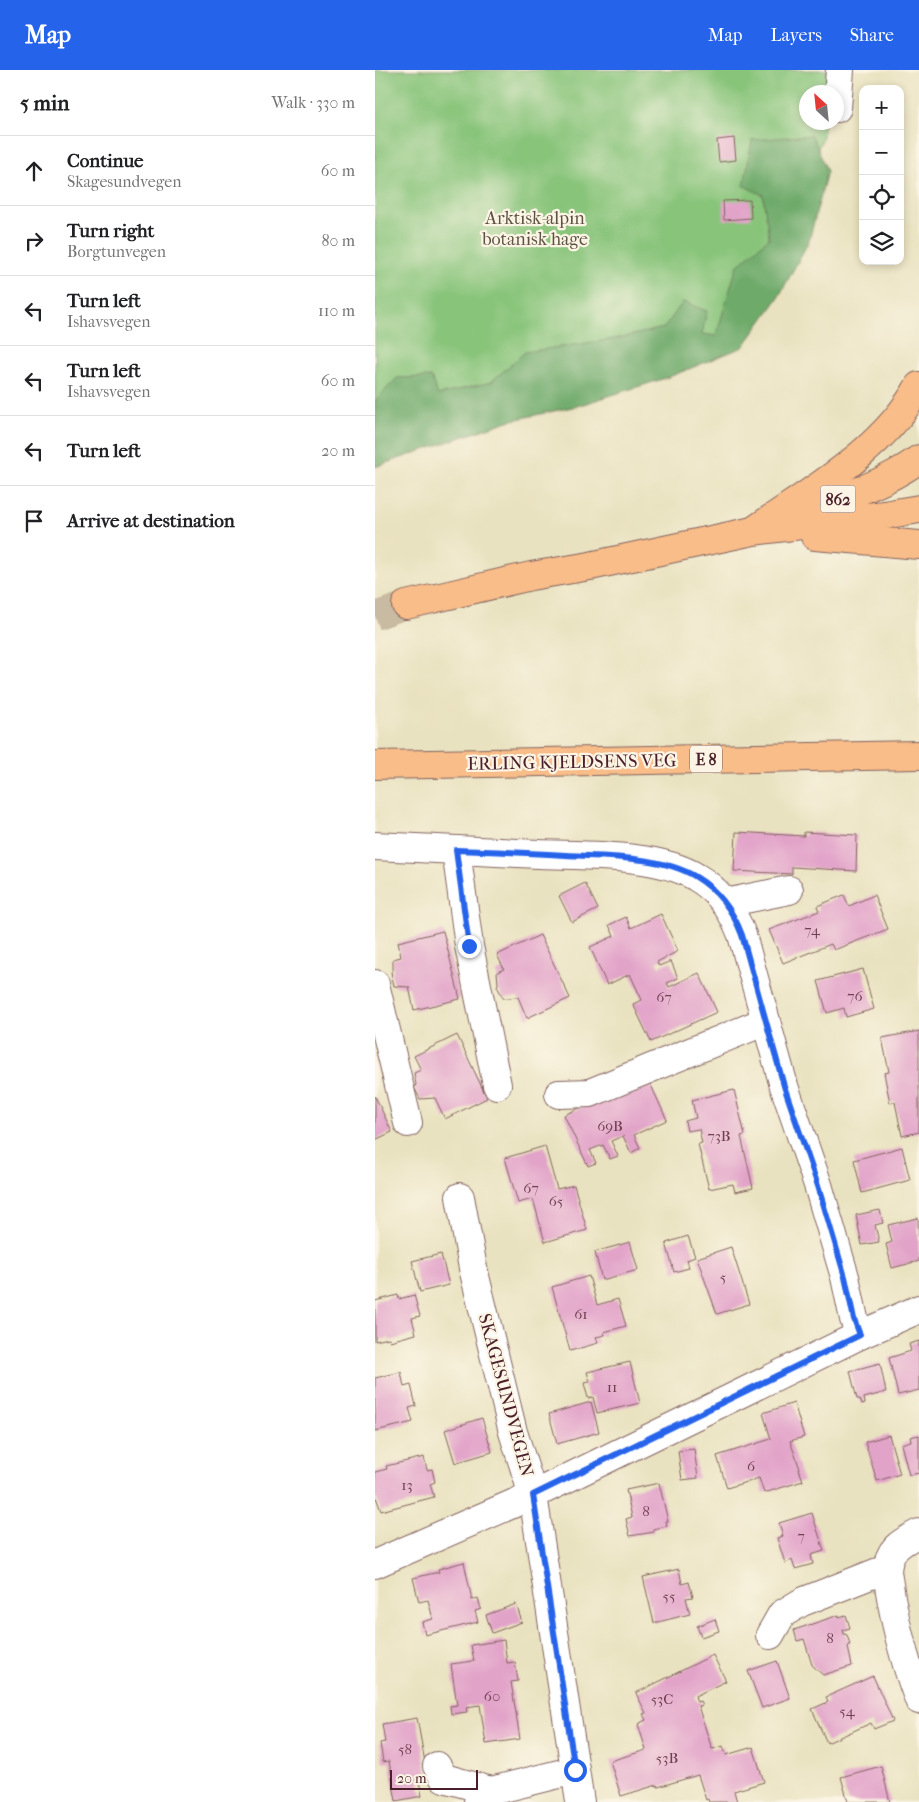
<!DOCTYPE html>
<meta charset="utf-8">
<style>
body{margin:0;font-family:"IM FELL French Canon",serif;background:#f6f6f6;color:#202124}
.controls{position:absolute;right:15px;top:15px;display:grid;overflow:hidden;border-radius:10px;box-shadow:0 2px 8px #0003}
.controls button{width:45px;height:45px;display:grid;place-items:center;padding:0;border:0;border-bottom:1px solid #e0e0e0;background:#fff;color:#202124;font:25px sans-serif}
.compass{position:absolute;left:424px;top:15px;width:45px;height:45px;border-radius:50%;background:#fff;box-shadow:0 2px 8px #0003;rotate:333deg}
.scale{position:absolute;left:15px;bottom:12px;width:88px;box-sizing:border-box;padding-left:5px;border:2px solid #4a1f2b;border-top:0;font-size:14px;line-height:18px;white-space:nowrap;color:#4a1f2b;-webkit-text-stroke:4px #fcf5e5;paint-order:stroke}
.stop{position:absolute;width:15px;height:15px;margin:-11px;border:4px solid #2563eb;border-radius:50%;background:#fff}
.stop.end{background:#2563eb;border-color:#fff;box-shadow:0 1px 5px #0008}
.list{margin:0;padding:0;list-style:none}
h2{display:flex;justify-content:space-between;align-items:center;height:65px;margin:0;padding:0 20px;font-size:21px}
h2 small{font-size:16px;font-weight:400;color:#757577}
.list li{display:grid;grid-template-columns:32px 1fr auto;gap:15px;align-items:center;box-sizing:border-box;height:70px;padding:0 20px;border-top:1px solid #e0e0e0}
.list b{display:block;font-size:19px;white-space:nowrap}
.list p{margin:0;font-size:16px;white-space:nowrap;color:#757577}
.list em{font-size:16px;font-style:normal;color:#757577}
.icon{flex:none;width:28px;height:28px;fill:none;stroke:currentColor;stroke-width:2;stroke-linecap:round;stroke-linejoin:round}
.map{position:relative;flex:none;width:544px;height:1732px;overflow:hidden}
header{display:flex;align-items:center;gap:30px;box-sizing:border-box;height:70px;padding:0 25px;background:#2563eb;color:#fff}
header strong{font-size:24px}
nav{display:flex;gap:28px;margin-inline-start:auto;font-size:18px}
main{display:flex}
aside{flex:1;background:#fff}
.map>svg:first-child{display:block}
</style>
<header>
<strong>Map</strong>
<nav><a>Map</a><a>Layers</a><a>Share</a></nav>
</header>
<main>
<aside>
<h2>5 min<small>Walk · 330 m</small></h2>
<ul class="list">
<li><svg class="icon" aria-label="ahead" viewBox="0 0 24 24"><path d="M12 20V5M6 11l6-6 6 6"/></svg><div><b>Continue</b><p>Skagesundvegen</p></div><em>60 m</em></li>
<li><svg class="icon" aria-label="right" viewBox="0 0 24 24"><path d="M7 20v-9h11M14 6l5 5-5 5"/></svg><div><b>Turn right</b><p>Borgtunvegen</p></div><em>80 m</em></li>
<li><svg class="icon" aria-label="left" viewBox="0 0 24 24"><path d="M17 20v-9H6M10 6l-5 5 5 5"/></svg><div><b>Turn left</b><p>Ishavsvegen</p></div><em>110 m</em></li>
<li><svg class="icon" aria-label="left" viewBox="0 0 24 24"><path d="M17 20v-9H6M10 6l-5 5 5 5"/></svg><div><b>Turn left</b><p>Ishavsvegen</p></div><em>60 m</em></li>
<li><svg class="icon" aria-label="left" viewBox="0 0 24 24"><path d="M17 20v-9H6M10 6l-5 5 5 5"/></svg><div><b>Turn left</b></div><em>20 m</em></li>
<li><svg class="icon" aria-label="arrive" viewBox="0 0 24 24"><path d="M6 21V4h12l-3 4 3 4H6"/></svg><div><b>Arrive at destination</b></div></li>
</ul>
</aside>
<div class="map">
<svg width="544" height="1732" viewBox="0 0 544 1732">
<rect width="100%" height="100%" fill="#fcf5e5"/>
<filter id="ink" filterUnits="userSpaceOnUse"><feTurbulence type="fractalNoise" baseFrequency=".02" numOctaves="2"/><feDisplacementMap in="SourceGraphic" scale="10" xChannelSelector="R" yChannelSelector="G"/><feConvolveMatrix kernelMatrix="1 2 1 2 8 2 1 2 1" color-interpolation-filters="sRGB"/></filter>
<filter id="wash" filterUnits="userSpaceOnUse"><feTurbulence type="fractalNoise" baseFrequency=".0096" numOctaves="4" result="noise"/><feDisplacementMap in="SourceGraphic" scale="20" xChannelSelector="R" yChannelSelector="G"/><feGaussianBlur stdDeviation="1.12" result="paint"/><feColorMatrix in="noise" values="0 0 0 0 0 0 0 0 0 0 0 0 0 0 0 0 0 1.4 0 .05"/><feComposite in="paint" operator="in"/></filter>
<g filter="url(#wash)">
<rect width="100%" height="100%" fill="#e9e2c0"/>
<polygon fill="#88c47a" stroke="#697252" points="0,0 454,0 453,22 432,22 432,52 450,53 448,67 361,267 0,367"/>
<polygon fill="#6eaa6a" stroke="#5c644a" points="437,65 452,101 434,171 402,230 368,277 294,307 202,336 133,351 0,397 0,331 22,308 56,307 63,325 116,312 150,282 239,269 289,258 308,232 332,241 327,264 341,266 362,196 394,168 388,125 369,116 377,70"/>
<g id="blocks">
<g fill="#e2a3c9">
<polygon points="359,68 361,90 344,92 342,70"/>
<polygon points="375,130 376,148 349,150 348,131"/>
<polygon points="361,762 429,766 429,762 482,765 481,801 417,797 417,804 359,801"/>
<polygon points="210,813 223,839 197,852 184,826"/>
<polygon points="469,825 474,836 499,825 513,859 459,880 456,874 408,893 394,860 444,841 442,836"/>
<polygon points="286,844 303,881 282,892 284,896 296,891 303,908 292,913 294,917 324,903 342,942 276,972 258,934 267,930 255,904 232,915 215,877 239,866 234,855 251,847 256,858"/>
<polygon points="68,861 85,929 39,940 34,917 19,916 16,902 18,901 18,889 26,887 23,872"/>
<polygon points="165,865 195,928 152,948 143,927 128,928 122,916 123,914 122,902 129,899 122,885"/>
<polygon points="488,899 499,939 471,947 469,938 452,943 443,911"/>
<polygon points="544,961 544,1062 527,1066 520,1032 515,1033 509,1003 514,1002 507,968"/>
<polygon points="82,965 112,1028 70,1049 60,1028 45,1029 39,1017 41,1015 39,1003 46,1000 39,986"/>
<polygon points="274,1011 292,1050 259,1065 265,1078 256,1083 248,1066 236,1071 243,1086 235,1089 228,1075 215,1080 221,1093 213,1096 189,1045 231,1026"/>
<polygon points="359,1020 370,1065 366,1066 378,1118 360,1122 358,1114 334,1119 323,1074 327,1073 324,1059 312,1061 310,1051 321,1048 317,1030"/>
<polygon points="0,1026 17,1062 0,1070"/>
<polygon points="170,1076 182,1119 199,1115 212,1160 170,1172 158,1129 143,1133 130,1088"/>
<polygon points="527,1077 535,1110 487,1123 479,1090"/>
<polygon points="505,1140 508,1153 500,1155 504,1172 487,1175 481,1145"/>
<polygon points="543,1148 544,1191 517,1198 511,1174 517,1172 513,1155"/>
<polygon points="313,1166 320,1187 312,1190 314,1198 299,1202 291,1173"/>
<polygon points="255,1172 263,1200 227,1210 220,1182"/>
<polygon points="356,1177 374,1234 342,1244 322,1188"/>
<polygon points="66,1184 74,1215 45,1222 37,1191"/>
<polygon points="214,1206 222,1235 243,1229 251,1256 229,1262 230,1265 221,1267 223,1273 195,1281 177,1217"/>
<polygon points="23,1225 24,1229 39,1225 45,1246 37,1248 41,1264 15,1271 14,1268 0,1271 0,1231"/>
<polygon points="544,1271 544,1320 523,1325 514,1288 536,1281 534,1274"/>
<polygon points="255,1292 265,1333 222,1343 218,1327 213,1328 209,1313 215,1312 212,1302"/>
<polygon points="505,1293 511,1322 489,1328 490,1333 487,1334 485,1329 482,1329 475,1301"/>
<polygon points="26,1302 29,1317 36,1315 41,1336 34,1338 38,1352 0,1361 0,1308"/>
<polygon points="216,1332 224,1362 182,1374 174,1344"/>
<polygon points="419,1333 429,1367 415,1371 425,1399 424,1399 428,1411 389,1423 384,1408 352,1418 342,1386 396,1369 388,1343"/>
<polygon points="107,1348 117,1382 80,1393 70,1360"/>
<polygon points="514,1365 525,1404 502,1411 490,1372"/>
<polygon points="544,1365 544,1403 534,1405 526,1374 536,1371 535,1367"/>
<polygon points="319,1379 323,1408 307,1410 303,1381"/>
<polygon points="49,1387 52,1400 57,1399 60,1412 55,1414 59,1427 6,1441 0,1424 0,1402 12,1399 11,1396"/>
<polygon points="284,1413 293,1451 291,1451 292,1456 278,1459 279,1462 255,1466 251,1449 257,1447 251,1420"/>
<polygon points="437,1443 449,1481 436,1485 438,1494 420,1499 417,1490 410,1493 402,1468 408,1466 404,1453"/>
<polygon points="89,1492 97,1530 103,1528 106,1539 100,1541 103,1552 50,1565 47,1552 58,1549 53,1530 44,1532 38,1508 64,1502 63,1499"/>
<polygon points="304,1499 307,1514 314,1512 318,1527 311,1528 315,1544 279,1553 268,1507"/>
<polygon points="141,1534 147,1552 117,1563 111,1545"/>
<polygon points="464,1545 464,1547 471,1545 475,1558 468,1560 469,1564 472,1565 475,1574 473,1577 477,1596 448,1605 437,1595 429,1569 422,1571 419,1560"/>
<polygon points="340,1549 344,1561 326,1567 322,1556"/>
<polygon points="129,1570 132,1593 140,1592 143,1611 136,1612 145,1669 111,1674 105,1635 91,1637 92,1642 76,1644 75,1636 82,1635 76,1594 99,1591 96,1575"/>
<polygon points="338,1585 351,1611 320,1626 322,1632 325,1631 327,1635 323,1636 337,1679 348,1676 351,1685 378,1677 389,1712 359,1721 362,1732 334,1732 333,1729 331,1730 323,1705 283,1717 282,1715 246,1726 235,1691 271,1680 263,1654 271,1650 268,1644 271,1643 261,1623"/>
<polygon points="402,1591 415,1628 387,1638 373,1601"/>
<polygon points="498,1606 518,1651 499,1659 496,1653 452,1673 437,1639 453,1632 451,1627"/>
<polygon points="42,1648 53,1709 44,1711 47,1726 21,1731 14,1691 8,1692 5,1673 10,1672 7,1654"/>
<polygon points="506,1696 515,1732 473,1732 466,1707"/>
</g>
</g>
</g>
<g filter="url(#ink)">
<use href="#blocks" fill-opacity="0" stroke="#82635f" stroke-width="1"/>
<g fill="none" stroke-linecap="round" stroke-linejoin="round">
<polyline stroke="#c9bba2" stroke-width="28" stroke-dasharray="28 14" stroke-linecap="butt" points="0,546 31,535"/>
<defs>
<g id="minor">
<polyline points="462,38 465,0"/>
<path d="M 0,776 C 55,779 109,781 164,784 C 208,786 283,783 321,807 C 344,820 358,841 367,865 L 409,1016 L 443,1115 L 470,1207 L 479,1249 L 485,1265"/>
<polyline points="81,780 94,876 122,1015"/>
<polyline points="350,833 414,820"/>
<polyline points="0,914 33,1053"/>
<polyline points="184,1024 215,1023 391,951"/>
<polyline points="85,1127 98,1198 138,1362 158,1425 205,1732"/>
<polyline points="0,1494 158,1425 485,1265 544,1239"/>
<path d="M 512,1502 C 518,1546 528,1588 544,1630"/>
<path d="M 395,1565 L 407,1544 L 427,1532 L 503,1502 L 512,1502 C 513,1479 525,1473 544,1463"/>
<polyline points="62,1696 69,1708 116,1721 103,1732"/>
<polyline points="116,1721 200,1700"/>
</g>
<g id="major">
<path d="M 417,446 C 458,431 509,415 544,389"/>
<polyline points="440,466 544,475"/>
<polyline points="31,535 156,506 215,496 378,461 509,445 544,439"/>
</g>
<g id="highway">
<path d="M 378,461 C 438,419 508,381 544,316"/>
<polyline points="0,695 544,685"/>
</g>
</defs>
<use href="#minor" stroke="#82635f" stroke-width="30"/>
<use href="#major" stroke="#82635f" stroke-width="30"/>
<use href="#highway" stroke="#82635f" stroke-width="30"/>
<use href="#minor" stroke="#fff" stroke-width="28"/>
<use href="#major" stroke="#f8bd89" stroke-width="28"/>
<use href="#highway" stroke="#f8bd89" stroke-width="28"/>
</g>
</g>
<g fill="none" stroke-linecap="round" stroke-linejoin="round" filter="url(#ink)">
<path stroke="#2563eb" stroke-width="6" d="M 94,876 L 81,780 C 118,781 155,783 191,785 C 230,787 288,786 321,807 C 344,821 358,841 367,865 L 409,1016 L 443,1116 L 470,1207 L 479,1249 L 485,1265 L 158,1425 L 200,1700"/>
</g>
<g text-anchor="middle" stroke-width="4.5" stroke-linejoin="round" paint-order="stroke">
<g font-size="15" fill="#704052">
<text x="437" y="865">74</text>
<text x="480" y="931">76</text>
<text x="289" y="932">67</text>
<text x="235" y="1061">69B</text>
<text x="344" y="1071">73B</text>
<text x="156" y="1123">67</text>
<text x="181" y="1136">65</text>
<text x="348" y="1212">5</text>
<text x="206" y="1249">61</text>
<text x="237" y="1322">11</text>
<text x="376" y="1401">6</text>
<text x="32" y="1420">13</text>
<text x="271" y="1446">8</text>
<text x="426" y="1471">7</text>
<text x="294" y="1531">55</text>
<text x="455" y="1573">8</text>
<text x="117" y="1631">60</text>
<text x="287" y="1634">53C</text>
<text x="472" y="1646">54</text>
<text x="30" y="1684">58</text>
<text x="292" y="1693">53B</text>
</g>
<g fill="#fcf5e5" stroke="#7f5f63" stroke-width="1">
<rect x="445.5" y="415.5" width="35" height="27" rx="4"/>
<rect x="315" y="675.5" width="32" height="27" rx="4"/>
</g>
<g font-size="16" font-weight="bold" fill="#4a1f2b">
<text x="463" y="435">862</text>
<text x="331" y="695">E 8</text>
</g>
<g font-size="18" fill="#5d5143" stroke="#fcf5e5">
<text x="160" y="154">Arktisk-alpin<tspan x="160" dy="21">botanisk hage</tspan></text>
</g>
<g font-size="18" fill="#4a1f2b" stroke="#fcf5e5">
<text transform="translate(197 692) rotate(-1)" y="6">ERLING KJELDSENS VEG</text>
<text transform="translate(131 1325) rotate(75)" y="6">SKAGESUNDVEGEN</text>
</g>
</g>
</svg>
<div class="controls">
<button>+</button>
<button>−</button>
<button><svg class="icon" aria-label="locate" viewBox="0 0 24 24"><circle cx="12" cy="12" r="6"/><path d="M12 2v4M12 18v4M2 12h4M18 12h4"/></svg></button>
<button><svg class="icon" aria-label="layers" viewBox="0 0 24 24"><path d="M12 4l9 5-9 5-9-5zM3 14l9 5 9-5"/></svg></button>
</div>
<svg class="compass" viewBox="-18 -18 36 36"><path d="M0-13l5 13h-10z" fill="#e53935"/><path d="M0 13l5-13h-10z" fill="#757577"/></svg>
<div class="scale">20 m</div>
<div class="stop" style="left:200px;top:1700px"></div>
<div class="stop end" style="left:94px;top:876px"></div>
</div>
</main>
